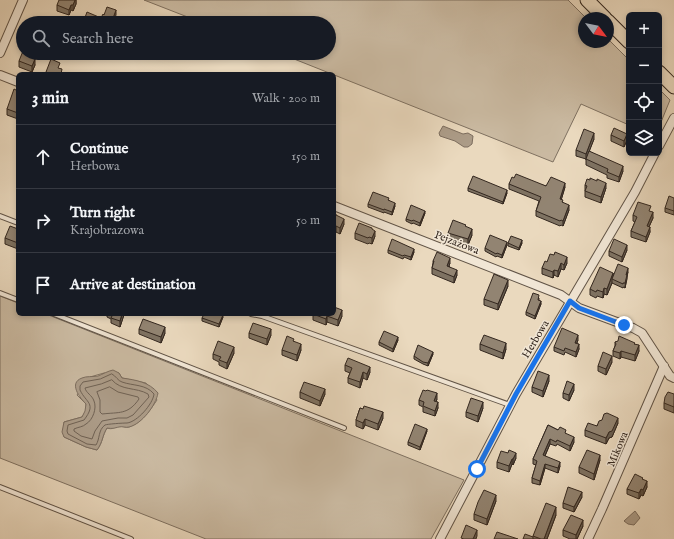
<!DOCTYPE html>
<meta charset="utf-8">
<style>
body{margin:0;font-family:"IM FELL English",serif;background:#242831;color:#f1f3f6}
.controls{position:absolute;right:12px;top:12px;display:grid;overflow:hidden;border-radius:6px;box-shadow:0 2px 6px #0003}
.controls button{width:36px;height:36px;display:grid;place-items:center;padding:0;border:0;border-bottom:1px solid #363941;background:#171b24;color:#f1f3f6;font:20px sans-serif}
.compass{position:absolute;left:578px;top:12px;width:36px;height:36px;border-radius:50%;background:#171b24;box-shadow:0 2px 6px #0003;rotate:122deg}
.stop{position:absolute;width:12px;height:12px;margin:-9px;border:3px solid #1a73e8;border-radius:50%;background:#fff}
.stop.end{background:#1a73e8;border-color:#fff;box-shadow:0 1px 4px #0008}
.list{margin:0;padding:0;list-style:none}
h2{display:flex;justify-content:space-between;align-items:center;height:52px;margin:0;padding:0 16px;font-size:17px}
h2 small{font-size:13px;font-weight:400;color:#9ea1a6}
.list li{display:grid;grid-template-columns:26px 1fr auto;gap:12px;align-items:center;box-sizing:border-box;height:64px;padding:0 16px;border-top:1px solid #363941}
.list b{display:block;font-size:15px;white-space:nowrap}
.list p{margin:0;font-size:13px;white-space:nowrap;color:#9ea1a6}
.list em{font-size:13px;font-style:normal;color:#9ea1a6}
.icon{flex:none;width:22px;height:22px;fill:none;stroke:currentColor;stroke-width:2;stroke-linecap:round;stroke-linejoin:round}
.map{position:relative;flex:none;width:674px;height:539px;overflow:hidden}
.search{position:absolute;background:#171b24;box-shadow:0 2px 6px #0003;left:16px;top:16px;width:320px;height:44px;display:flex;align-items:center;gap:10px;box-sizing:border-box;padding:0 14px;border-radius:22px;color:#9ea1a6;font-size:15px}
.panel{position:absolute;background:#171b24;box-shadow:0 2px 6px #0003;left:16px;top:72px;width:320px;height:244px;border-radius:6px}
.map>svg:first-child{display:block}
</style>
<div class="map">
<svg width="674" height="539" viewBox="0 0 674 539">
<rect width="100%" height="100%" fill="#ead9be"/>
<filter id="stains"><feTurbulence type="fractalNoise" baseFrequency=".005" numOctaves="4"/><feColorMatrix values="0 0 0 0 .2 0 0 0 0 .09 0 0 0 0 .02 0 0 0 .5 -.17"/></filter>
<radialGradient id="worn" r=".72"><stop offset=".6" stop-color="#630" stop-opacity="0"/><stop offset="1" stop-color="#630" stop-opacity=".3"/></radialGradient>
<g fill="#cbbba3" stroke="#7f7161" fill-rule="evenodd">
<polygon points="144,0 568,0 586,18 584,18 584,42 608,42 608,39 629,60 629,125 581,104 553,162 279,53 329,53 329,23 203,23"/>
<polygon points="659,89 670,100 659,127"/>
<path d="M 0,296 L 18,303 L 18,314 L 46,314 L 464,480 L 431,539 L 206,539 L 0,458 ZM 104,373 L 119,373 L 122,378 L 146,383 L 157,400 C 150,410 142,423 129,427 C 126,428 123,426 120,426 C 114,427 113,430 107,428 C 102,436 103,442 97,450 L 86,447 L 64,437 L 64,422 L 82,417 L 86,411 L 86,404 L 77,395 L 90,377 Z"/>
</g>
<g fill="#ac9c88" stroke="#7c6d5e">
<polygon points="443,126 463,134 468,133 473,136 472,144 468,147 464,147 455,141 440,136 439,133"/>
<path d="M 113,370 L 119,373 L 122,378 C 136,380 149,382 158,393 C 156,405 142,424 129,427 C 126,428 122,426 119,427 C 114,428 113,429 107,428 C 102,436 103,442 97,450 L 86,447 L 64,437 L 62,432 L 64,422 L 82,417 L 85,411 L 86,404 C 80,398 68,383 82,378 C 86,376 93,377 98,376 C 103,374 108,371 113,370 Z"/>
<polygon points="635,511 640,518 634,525 628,524 624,521"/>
</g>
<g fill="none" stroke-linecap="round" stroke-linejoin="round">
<g stroke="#706254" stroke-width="1">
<path d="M 112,374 C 116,376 118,381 122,382 C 133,386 146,384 154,394 C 153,404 137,422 127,423 C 123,423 107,424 105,425 C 98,430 100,439 96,445 L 87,444 L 68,434 L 67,431 L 68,425 L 84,420 C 97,403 86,403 80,390 L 80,386 L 83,382 L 100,379 Z"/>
<path d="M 112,380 C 121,391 136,387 148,394 L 149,397 L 133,415 L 127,418 L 118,418 L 102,421 L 95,431 L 92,439 L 81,436 L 74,431 L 74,429 C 78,427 83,427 86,424 C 93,420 97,408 94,401 C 92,395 86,393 85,388 L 101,384 Z"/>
<path d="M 110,387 L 118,392 L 138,397 L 139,399 C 128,415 119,412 102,414 L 100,412 L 100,400 L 97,392 Z"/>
</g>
<defs>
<g id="lane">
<polyline points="0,216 18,223"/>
<polyline points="0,293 18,300"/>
<polyline points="54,314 344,428"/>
<polyline points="251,314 262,316 510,405"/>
<polyline points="0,487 131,539"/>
</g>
<g id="street">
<polyline points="0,53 23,0"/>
<polyline points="0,75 18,82"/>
<polyline points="659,146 674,118"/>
<polyline points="334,206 561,295 579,308 633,328 642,333 670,376 674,378"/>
<polyline points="440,539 516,394 635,192 655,153"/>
<polyline points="588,539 602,509 664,366"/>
</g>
<g id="primary">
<polyline points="587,0 605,18"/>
<polyline points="608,21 629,42"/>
<polyline points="659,72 674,87"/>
</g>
</defs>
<use href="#lane" stroke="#615447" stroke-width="6"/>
<use href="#street" stroke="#615447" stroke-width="10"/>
<use href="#primary" stroke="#33271f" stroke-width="15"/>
<use href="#lane" stroke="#f1e6d5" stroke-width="4"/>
<use href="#street" stroke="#f1e6d5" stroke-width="8"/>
<use href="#primary" stroke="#ead9be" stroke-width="13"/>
</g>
<g fill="#7e7262" stroke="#33271f">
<polygon points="76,0 76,4 73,11 71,10 69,15 57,11 57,5"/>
<polygon points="32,58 35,65 32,72 19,67 19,61"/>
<polygon points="18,91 18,119 7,115 7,109"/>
<polygon points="611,135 627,140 624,147 611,141"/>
<polygon points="594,139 589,151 623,171 619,182 607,178 607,175 586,165 586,159 576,156 576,150"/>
<polygon points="514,178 546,186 565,187 561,200 569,210 563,226 561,225 560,226 536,216 536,211 539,201 509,189 509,184"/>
<polygon points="585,185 606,188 601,203 585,197"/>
<polygon points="468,188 507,193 503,204 468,191"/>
<polygon points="674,198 674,215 665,212 665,208"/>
<polygon points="389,200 395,206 392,215 384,212 384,213 368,207 368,204"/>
<polygon points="651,212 653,218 649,227 650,232 646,242 631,237 631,231 635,222 633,221 633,215"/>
<polygon points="334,213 344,224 340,234 336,232 334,236"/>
<polygon points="425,213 420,226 413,223 412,224 406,221 406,219"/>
<polygon points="18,229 18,249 5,244 5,238"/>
<polygon points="355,233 375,236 372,244 369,243 368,244 355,239"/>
<polygon points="448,233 472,235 468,245 448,238"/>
<polygon points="508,243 522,243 519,250 508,246"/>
<polygon points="507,245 502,258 497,256 496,257 485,251 485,248"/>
<polygon points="388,250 414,252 411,260 404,257 403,259 388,253"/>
<polygon points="627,250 622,262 609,256 609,251"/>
<polygon points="433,261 450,263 449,266 457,275 454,283 432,274 432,268 433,263"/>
<polygon points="547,262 567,263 564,270 561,269 558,277 554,275 553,278 542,274 542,268"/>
<polygon points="628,272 625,288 623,287 623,288 612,283 607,295 604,294 603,298 597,296 596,298 590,295 590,289 613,274"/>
<polygon points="508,286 498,310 484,305 484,299"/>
<polygon points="539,298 539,300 541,304 535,319 526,315 526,312"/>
<polygon points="107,314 124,314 120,327 111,323 111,319 107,317"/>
<polygon points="313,314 342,316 338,326 327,322 326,325 313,320"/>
<polygon points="223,317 219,327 202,321 202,318"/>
<polygon points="139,329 165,333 161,343 139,334"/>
<polygon points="249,333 271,335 267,345 249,338"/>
<polygon points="398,340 393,352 379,345 379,342"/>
<polygon points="578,340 577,343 579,349 576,357 565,352 564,355 554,351 554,347"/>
<polygon points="294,341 301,350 297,361 282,355 282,350"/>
<polygon points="615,342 635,344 639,351 635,361 621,357 620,359 613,356 613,351 615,346"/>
<polygon points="480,344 506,349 503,359 480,350"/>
<polygon points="234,353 227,369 219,365 219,362 213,359 213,354"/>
<polygon points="433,354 428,366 423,364 414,359 414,356"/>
<polygon points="612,362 606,375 598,371 598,366"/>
<polygon points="345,365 370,372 367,380 363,378 360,388 348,383 348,378 350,373 345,371"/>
<polygon points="549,381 543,397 532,392 532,387"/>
<polygon points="574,390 569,401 563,398 563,393"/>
<polygon points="300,392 325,394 320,406 300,398"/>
<polygon points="674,394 674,413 664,409 664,403"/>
<polygon points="437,399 436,402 438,408 435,416 423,412 423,407 419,405 419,400"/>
<polygon points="360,408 383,418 378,430 365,425 363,429 356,426 356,420"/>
<polygon points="483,408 478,422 466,417 466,412"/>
<polygon points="602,420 618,423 612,437 609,438 606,444 585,436 585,430 597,426"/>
<polygon points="548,425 566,434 574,442 570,451 557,444 556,446 550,444 545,456 560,466 558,473 545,468 540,485 532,483 532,478 536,465 533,464 533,459"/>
<polygon points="427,431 420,450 408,445 408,442"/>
<polygon points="508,453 516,458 513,465 512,464 509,472 497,468 497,462"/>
<polygon points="600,460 594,480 579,473 579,467"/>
<polygon points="643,480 647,487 643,496 641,495 639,499 627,494 627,489"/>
<polygon points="582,497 574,512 563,508 563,503"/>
<polygon points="496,501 487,525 474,520 474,514"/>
<polygon points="556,515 547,539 523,539 533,537 533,536"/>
<polygon points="583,526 577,539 570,539 563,536 563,530"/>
</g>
<g fill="#665c50" stroke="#33271f">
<polygon points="75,0 76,0 76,4 73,11 73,5"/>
<polygon points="71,5 71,10 69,15 69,10"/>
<polygon points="116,10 116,15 113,23 112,21"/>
<polygon points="35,59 35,65 32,72 32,66"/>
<polygon points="594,133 594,139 586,160 586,154"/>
<polygon points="627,134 627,140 624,147 624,141"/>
<polygon points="623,166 623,171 619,182 619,177"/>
<polygon points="565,183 565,187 560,204 560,199"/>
<polygon points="606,183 606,188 601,203 601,197"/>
<polygon points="507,190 507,193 503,204 503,202"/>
<polygon points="395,203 395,206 392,215 392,212"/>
<polygon points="569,205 569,210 563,226 563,221"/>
<polygon points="425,211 425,213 420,226 420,223"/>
<polygon points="653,212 653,218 647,231 647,226"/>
<polygon points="344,219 344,224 340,234 340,228"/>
<polygon points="336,226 336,232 334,236 334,230"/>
<polygon points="650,227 650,232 646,242 646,237"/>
<polygon points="472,229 472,235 468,245 468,239"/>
<polygon points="375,231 375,236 372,244 372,238"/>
<polygon points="522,240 522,243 519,250 519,248"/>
<polygon points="507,242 507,245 502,258 502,255"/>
<polygon points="627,245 627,250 622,262 622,257"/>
<polygon points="414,249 414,252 411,260 411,257"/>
<polygon points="567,257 567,263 564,270 564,265"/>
<polygon points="450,258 450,263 447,271 447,266"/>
<polygon points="561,263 561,269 558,277 558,271"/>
<polygon points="628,268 628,272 627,275 627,279 625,288 626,275"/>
<polygon points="457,270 457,275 454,283 454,277"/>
<polygon points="554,270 554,275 553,278 553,272"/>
<polygon points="613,273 613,278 612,279 612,283 607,295 607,289"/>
<polygon points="508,280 508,286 498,310 498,304"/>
<polygon points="604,288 604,294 603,298 603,292"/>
<polygon points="541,301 541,304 535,319 535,316"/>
<polygon points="342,310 342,316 338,326 338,320"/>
<polygon points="122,314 124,314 124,315 120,327 120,321"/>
<polygon points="223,315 223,317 219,327 219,324"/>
<polygon points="327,316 327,322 326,325 326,319"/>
<polygon points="165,327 165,333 161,343 161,337"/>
<polygon points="271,329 271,335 267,345 267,339"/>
<polygon points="578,335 578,340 575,347 575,343"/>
<polygon points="398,337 398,340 393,352 393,349"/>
<polygon points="506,343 506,349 503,359 503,353"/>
<polygon points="301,344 301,350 297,361 297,355"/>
<polygon points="579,344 579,349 576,357 576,352"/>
<polygon points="639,345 639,351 635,361 635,355"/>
<polygon points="234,347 234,353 227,369 227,363"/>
<polygon points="621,351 621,357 620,359 620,353"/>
<polygon points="433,352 433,354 428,366 428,363"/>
<polygon points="612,356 612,362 606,375 606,369"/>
<polygon points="370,367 370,372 367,380 367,374"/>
<polygon points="363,372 363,378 360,388 360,382"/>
<polygon points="549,375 549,381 543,397 543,391"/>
<polygon points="574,384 574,390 569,401 569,395"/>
<polygon points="325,389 325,394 320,406 320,401"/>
<polygon points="437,393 437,399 434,407 434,401"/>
<polygon points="438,402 438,408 435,416 435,411"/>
<polygon points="483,402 483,408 478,422 478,416"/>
<polygon points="383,412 383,418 378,430 378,424"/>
<polygon points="618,418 618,423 612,437 609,438 606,444 606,438 609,432"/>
<polygon points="365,419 365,425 363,429 363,423"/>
<polygon points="427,429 427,431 420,450 420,447"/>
<polygon points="574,437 574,442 570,451 570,446"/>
<polygon points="550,439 550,444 543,460 543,455"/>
<polygon points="516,453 516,458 513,465 513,459"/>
<polygon points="600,455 600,460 594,480 594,474"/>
<polygon points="512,459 512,464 509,472 509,466"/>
<polygon points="560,462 560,466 558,473 558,468"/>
<polygon points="545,464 545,468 540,485 540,481"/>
<polygon points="647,481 647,487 643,496 643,490"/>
<polygon points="641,489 641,495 639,499 639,493"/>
<polygon points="582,492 582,497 574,512 574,507"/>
<polygon points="496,495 496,501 487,525 487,519"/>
<polygon points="556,507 556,515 547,539 544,539"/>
<polygon points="583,520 583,526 577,539 576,539 576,535"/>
<polygon points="477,530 477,536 476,539 473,539"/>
</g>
<g fill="#928472" stroke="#33271f">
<polygon points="59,0 75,0 73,5 71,5 69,10 57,5"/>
<polygon points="107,7 116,10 112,21 118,23 83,23 87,12 101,18 103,14 104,15"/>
<polygon points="23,51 23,53 32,53 31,57 35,59 32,66 19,61"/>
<polygon points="51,59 60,63 58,68 62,69 61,74 51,74 46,72"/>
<polygon points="14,89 18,91 18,113 7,109"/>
<polygon points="614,128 627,134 624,141 611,135"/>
<polygon points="584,129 594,133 586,154 576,150"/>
<polygon points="589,151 623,166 619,177 607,172 608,169 586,159"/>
<polygon points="516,174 546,186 551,177 565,183 560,199 563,200 562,202 569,205 563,221 561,220 560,221 536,211 541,197 509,184 512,177 514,178"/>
<polygon points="473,176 507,190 503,202 468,188"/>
<polygon points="590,178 597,181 597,179 606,183 601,197 585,191 587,186 585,185 587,179 590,180"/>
<polygon points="373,192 389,198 388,200 395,203 392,212 384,209 384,210 368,204"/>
<polygon points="669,196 674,198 674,211 665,208"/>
<polygon points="638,202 651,206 649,211 653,212 647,226 650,227 646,237 631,231 637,217 633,215"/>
<polygon points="411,205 425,211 420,223 413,220 412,221 406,219"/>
<polygon points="334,213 336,214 336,215 344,219 340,228 336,226 334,230"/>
<polygon points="453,220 466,225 465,226 472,229 468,239 448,233"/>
<polygon points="359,223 372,228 372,229 375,231 372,238 369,237 368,238 355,233"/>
<polygon points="10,226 18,229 18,243 5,238"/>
<polygon points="490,235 507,242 502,255 497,253 496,254 485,248"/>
<polygon points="511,236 522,240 519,248 508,243"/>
<polygon points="392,239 414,249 411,257 404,255 403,256 388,250"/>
<polygon points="614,239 627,245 622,257 609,251"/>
<polygon points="437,252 450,258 447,266 457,270 454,277 432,268 434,261 433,261"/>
<polygon points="555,252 567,257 564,265 561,263 558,271 554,270 553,272 542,268 545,261 547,262 550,254 554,255"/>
<polygon points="618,264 628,268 626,275 627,275 625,283 623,283 623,284 612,279"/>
<polygon points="600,267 613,273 607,289 604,288 603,292 597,290 596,292 590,289"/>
<polygon points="494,274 508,280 498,304 484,299"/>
<polygon points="533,293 539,295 538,300 541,301 535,316 526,312"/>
<polygon points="334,307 342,310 338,320 327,316 326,319 313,314 334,314"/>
<polygon points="113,314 122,314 120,321 111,318"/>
<polygon points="204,314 222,314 223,315 219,324 202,318"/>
<polygon points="143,319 165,327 161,337 139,329"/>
<polygon points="253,323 271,329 267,339 249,333"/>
<polygon points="562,328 578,335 575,343 579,344 576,352 565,348 564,351 554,347"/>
<polygon points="384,331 398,337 393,349 379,342"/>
<polygon points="484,335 506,343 503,353 480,344"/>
<polygon points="287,336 294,339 293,341 301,344 297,355 282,350"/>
<polygon points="619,336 635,343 634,344 639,345 635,355 621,351 620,353 613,351 616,344 615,342 618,341"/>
<polygon points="218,341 234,347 227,363 219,360 221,357 213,354"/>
<polygon points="418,345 433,352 428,363 423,362 414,356"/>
<polygon points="603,352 612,356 606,369 598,366"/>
<polygon points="348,358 370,367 367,374 363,372 360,382 348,378 352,368 345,365"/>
<polygon points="538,371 549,375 543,391 532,387"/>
<polygon points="567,381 574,384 569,395 563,393"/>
<polygon points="304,382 325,389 320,401 300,392"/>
<polygon points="423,390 426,391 427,390 437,393 434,401 438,402 435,411 423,406 424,402 419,400"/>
<polygon points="668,392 674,394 674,407 664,403 665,397"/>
<polygon points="471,398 483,402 478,416 466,412"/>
<polygon points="364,406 383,412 378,424 365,419 363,423 356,420 360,408 363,409"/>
<polygon points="607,413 618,418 612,431 609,432 606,438 585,430 588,423 597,426 599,421 602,420 604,414"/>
<polygon points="415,424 427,429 420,447 408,442"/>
<polygon points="548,425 558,430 560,427 566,430 565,433 574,437 570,446 557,440 556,442 550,439 543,455 560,462 558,468 545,464 540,481 532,478 537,461 533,459"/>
<polygon points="509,450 516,453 513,459 512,459 509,466 497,462 501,451 508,453"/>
<polygon points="587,450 600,455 594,474 579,467"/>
<polygon points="635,474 643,478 642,479 647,481 643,490 641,489 639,493 627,489"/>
<polygon points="568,487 582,492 574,507 563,503"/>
<polygon points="484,490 496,495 487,519 474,514 478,502"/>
<polygon points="546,503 556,507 544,539 541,539 533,536"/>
<polygon points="571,515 583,520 576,535 563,530"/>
<polygon points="466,525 477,530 473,539 464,539 461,538"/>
<polygon points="497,532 518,539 494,539"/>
<polygon points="525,534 533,537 533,539 523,539"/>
</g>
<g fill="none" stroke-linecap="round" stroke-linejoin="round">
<polyline stroke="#1a73e8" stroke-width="5" points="477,469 516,394 570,301 579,308 624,325"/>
</g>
<g text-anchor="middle" stroke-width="3" stroke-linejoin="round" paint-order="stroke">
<g font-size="11" fill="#33271f" stroke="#f1e6d5">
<text transform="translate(457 242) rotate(21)" y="4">Pejzażowa</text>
<text transform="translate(535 339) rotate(-59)" y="4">Herbowa</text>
<text transform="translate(617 449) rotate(-67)" y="4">Mikowa</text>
</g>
</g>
<rect width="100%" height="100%" filter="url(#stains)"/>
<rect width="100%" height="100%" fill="url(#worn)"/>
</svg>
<div class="controls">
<button>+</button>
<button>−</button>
<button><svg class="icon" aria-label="locate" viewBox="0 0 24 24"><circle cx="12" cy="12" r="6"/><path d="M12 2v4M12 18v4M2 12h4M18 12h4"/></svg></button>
<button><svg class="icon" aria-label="layers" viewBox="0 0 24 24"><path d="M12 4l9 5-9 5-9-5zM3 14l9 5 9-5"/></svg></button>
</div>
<svg class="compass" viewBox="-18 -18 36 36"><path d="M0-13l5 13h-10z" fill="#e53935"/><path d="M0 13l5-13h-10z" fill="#9ea1a6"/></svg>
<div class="stop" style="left:477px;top:469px"></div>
<div class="stop end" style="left:624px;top:325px"></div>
<div class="search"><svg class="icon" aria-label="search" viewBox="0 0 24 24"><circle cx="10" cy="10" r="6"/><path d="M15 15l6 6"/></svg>Search here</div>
<section class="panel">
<h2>3 min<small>Walk · 200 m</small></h2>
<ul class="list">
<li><svg class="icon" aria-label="ahead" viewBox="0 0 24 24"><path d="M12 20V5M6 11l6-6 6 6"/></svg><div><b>Continue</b><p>Herbowa</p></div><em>150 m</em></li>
<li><svg class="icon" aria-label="right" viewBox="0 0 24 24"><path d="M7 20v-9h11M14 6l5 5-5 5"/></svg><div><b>Turn right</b><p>Krajobrazowa</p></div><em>50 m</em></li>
<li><svg class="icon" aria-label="arrive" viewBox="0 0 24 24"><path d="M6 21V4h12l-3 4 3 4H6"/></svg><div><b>Arrive at destination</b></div></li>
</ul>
</section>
</div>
